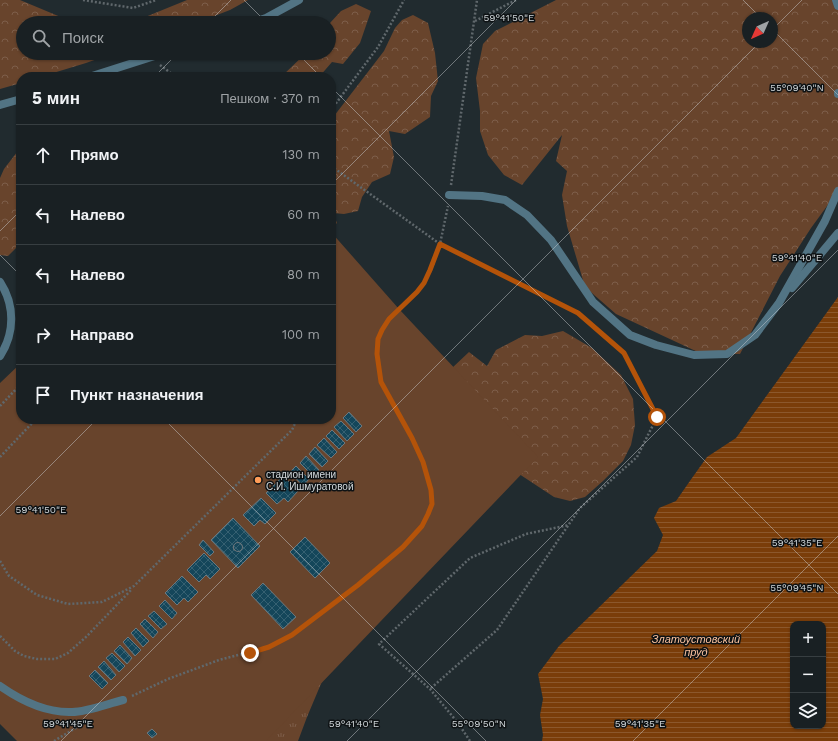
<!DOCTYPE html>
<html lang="ru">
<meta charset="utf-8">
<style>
body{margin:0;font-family:"Work Sans",sans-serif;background:#22282b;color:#f1f3f6}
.controls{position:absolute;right:12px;bottom:12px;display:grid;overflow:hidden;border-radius:8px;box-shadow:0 1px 3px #0004}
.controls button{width:36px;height:36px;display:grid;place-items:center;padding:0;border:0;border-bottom:1px solid #373e41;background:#192023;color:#f1f3f6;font:20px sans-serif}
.compass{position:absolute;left:742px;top:12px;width:36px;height:36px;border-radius:50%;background:#192023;box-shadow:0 1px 3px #0004;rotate:225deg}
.stop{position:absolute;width:12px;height:12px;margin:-9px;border:3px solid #b45309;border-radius:50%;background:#fff}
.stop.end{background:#b45309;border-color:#fff;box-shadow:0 1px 4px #0008}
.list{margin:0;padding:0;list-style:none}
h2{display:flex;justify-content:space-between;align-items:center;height:52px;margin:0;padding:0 16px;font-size:17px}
h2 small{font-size:13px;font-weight:400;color:#9fa3a6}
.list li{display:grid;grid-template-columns:26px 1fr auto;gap:12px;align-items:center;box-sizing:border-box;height:60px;padding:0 16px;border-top:1px solid #373e41}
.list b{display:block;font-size:15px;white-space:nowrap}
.list em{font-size:13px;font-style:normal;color:#9fa3a6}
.icon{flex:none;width:22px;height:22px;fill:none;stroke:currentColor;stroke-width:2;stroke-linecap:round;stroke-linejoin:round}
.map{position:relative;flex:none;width:838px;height:741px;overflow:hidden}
.search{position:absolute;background:#192023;box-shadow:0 1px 3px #0004;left:16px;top:16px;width:320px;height:44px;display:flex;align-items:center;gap:10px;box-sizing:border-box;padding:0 14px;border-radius:22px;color:#9fa3a6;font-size:15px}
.panel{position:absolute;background:#192023;box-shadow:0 1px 3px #0004;left:16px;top:72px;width:320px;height:352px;border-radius:16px}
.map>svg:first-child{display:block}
</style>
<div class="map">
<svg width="838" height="741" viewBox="0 0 838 741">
<defs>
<pattern id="grass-tufts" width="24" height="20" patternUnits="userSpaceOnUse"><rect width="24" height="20" fill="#68442c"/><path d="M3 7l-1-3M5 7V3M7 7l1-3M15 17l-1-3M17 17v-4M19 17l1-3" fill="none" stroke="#7d5e4a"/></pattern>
<pattern id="forest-crowns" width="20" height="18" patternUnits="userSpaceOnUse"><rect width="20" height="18" fill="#68442c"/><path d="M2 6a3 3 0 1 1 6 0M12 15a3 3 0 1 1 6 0" fill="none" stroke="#7d5e4a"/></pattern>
<pattern id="water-rules" width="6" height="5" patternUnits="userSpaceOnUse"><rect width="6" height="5" fill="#7a3d09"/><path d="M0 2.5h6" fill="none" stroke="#8c582c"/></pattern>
<pattern id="building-cross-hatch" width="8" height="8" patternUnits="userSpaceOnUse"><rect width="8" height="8" fill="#14465a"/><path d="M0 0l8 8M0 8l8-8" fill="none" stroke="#356071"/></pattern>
</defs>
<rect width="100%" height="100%" fill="#212b2f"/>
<polygon fill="url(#grass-tufts)" points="323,679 307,717 298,741 223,741"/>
<g fill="url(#forest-crowns)" fill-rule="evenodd">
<polygon points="0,0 20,0 75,23 23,23 23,53 114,53 86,63 40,77 21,77 21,83 0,89"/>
<polygon points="187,0 248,0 230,10 196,23 123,23 133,22"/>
<path d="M 556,0 L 838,0 L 838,191 L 811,228 L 780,276 L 740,354 L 700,353 L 616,314 L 585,287 L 567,226 L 562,195 L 567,171 L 556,161 L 562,135 L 522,185 L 504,175 L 488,155 L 480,131 L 480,111 L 476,78 L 483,44 L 495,31 ZM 748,18 L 772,18 L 772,42 L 748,42 Z"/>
<polygon points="356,4 371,11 360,43 343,64 332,62 319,77 281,77 306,53 329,53 329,38 331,37 330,23 341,11"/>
<polygon points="413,15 428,23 435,53 438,81 431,96 430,117 405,134 389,131 394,157 390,174 372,182 362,197 358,211 344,214 333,213 337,223 331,228 331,120 384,51 395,28 402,20"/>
<polygon points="21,147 21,246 19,245 8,256 0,255 0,178 4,169"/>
<polygon points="563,331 592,348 621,375 633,399 635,425 631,445 623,461 603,481 585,497 570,501 554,497 510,468 451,369 469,352 487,366 496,350 525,335 542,336"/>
</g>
<polygon fill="#68442c" points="331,232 399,309 538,457 266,741 17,741 0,724 0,383 21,363 21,419 331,419"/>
<path fill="url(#water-rules)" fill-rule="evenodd" d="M 838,297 L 838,741 L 542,741 L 543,735 L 540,715 L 543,699 L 538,674 L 559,646 L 657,551 L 663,535 L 654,518 L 659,508 L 676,501 L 692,478 L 707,457 L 736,438 ZM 793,624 L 823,624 L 823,726 L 793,726 Z"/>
<g fill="url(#building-cross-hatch)" stroke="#6d787d" fill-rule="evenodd">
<polygon points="349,412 362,426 356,432 343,418"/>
<polygon points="341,421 354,434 347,441 334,427"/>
<polygon points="332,430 345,443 339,449 326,436"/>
<polygon points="324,438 337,452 331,458 317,445"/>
<polygon points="315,447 328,461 322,467 309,454"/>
<polygon points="306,456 319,470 313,476 300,463"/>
<polygon points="296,466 309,479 303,486 290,472"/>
<polygon points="283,476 298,491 288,502 284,498 277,504 266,493"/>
<polygon points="261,498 276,513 265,524 260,520 254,526 243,515"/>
<path d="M 233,518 L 260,546 L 238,568 L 211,540 ZM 236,543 L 241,544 L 242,549 L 240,551 L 234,550 L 233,547 Z"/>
<polygon points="305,537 330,563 315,578 290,552"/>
<polygon points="203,540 214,552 210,556 199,545"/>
<circle cx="238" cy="547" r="4.5"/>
<polygon points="204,553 220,569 210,579 206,575 199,582 187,570"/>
<polygon points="182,576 198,592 188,602 184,598 177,605 165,593"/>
<polygon points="263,583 296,617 283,629 251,595"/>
<polygon points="165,600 177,613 172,619 159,606"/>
<polygon points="154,611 167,624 161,629 148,616"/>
<polygon points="145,619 158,632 153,638 140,624"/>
<polygon points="136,628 149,641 143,647 131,633"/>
<polygon points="128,637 141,650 135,656 123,642"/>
<polygon points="120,645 132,658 127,664 114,651"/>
<polygon points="112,653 125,666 119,672 106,658"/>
<polygon points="104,661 116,675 111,680 98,667"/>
<polygon points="95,670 108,683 102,689 89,676"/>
<polygon points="152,729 157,734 152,738 147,733"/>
</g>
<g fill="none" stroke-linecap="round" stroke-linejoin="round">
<g stroke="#60686c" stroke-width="2.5" stroke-dasharray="2 2" stroke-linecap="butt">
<polyline points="83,0 133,8 156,0"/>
<polyline points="475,21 516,0"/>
<polyline points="160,65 176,77"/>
<polyline points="331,110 378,47 404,0"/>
<polyline points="331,166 440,244 578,313 624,353 657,417 637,457 580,508 497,630 430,689"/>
<polyline points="451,185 477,0"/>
<polyline points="0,406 21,384"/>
<polyline points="0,457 36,419"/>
<polyline points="0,561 9,576 37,595 68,604 102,602 134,586 292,430 297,419"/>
<polyline points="0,636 15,651 24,656 37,659 55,659 68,653 86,637 132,589"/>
<polyline points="132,696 168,679 219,660 269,647 292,635 358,585 403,547 422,526 428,514 432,504 431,490 423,462 412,438 381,382 377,354 378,339 382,330 389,319 417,292 424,283 431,270 440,244 448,206"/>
<polyline points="54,741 84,723"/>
<polyline points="470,741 458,723 430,689 379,644 470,558 526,534 569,525"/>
</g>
<g stroke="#527484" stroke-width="8">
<polyline points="836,0 838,6"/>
<polyline points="838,93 838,94"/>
<polyline points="449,195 482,196 505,200 527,215 551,240 593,302 630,335 656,345 694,355 727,354 755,335 779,303 825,221 838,191"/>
<path d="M 0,282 C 15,305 15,333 0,356"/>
<polyline points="792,288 838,233"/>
<path d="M 0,686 C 20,700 46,713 72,712 C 87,712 107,704 123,700"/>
</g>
<g stroke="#527484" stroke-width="8">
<polyline points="251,23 266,18 299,0"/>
<polyline points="89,77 164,53"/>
<polyline points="0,105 21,99"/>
</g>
</g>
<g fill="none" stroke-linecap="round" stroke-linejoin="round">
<polyline stroke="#b45309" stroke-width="5" points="250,653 269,647 292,635 358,585 403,547 422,526 428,514 432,504 431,490 423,462 412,438 381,382 377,354 378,339 382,330 389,319 417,292 424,283 430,270 440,244 578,313 624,353 657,417"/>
</g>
<path fill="none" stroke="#d2d8db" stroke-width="1" stroke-opacity="0.45" d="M 244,0 L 267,23M 743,0 L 761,18M 208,23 L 231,0M 772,29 L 838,95M 772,30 L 802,0M 297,53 L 321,77M 154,77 L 178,53M 331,87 L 838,594M 331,185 L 516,0M 0,231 L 21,210M 0,255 L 21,276M 164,419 L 486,741M 0,516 L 97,419M 61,741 L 760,42M 347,741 L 838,250M 633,741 L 838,536"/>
<circle fill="#fe9c58" stroke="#0e1214" stroke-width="1.5" cx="258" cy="480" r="4"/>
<g text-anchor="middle" stroke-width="3" stroke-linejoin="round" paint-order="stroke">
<g font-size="10" fill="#d2d8db" stroke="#0e1214" text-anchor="start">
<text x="266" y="478">стадион имени<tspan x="266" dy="12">С.И. Ишмуратовой</tspan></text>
</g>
<g font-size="11" font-style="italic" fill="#f8c09d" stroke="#0e1214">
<text x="696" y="643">Златоустовский<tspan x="696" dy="13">пруд</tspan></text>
</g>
</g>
<g font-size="10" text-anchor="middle" fill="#d2d8db" stroke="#0e1214" stroke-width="3" stroke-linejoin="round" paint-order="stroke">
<text x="509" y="21">59°41'50"E</text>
<text x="797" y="91">55°09'40"N</text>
<text x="797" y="261">59°41'40"E</text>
<text x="41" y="513">59°41'50"E</text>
<text x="797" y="546">59°41'35"E</text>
<text x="797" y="591">55°09'45"N</text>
<text x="68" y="727">59°41'45"E</text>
<text x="354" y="727">59°41'40"E</text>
<text x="479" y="727">55°09'50"N</text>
<text x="640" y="727">59°41'35"E</text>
</g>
</svg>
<div class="controls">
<button>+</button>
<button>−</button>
<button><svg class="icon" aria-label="layers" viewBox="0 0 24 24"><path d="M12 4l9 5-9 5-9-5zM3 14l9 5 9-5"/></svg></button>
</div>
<svg class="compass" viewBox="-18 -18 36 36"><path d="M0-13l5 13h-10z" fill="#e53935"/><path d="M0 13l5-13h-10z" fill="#9fa3a6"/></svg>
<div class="stop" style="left:657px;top:417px"></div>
<div class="stop end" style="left:250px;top:653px"></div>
<div class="search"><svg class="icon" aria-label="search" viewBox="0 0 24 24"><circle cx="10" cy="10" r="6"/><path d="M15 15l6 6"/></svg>Поиск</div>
<section class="panel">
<h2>5 мин<small>Пешком · 370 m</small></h2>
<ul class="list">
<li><svg class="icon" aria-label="ahead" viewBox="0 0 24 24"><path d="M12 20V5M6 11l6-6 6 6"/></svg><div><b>Прямо</b></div><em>130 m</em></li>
<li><svg class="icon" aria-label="left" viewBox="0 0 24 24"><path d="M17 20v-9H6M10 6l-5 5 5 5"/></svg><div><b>Налево</b></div><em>60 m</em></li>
<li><svg class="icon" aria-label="left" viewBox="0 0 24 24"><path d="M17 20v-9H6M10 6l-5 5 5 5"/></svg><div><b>Налево</b></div><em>80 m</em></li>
<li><svg class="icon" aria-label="right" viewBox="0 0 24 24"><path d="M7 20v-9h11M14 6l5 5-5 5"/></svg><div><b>Направо</b></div><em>100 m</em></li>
<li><svg class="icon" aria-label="arrive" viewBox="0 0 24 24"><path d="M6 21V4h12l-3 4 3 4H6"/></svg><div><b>Пункт назначения</b></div></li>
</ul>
</section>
</div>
